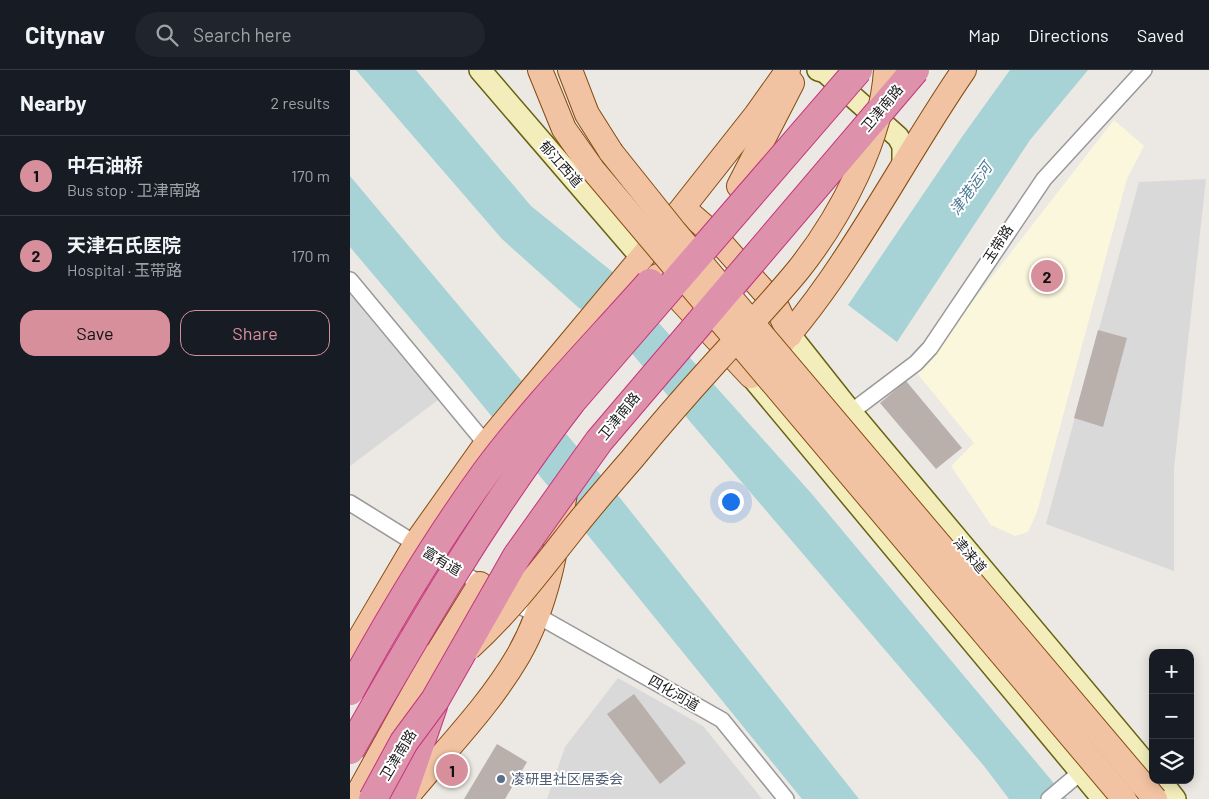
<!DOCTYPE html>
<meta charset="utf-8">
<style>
body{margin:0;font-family:Barlow,"Noto Sans SC",sans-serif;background:#20242c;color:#f1f3f6}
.controls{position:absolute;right:15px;bottom:15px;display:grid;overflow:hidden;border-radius:10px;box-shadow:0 2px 12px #0003}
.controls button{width:45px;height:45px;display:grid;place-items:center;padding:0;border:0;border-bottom:1px solid #363941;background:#171b24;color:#f1f3f6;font:25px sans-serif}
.you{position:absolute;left:380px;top:431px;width:18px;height:18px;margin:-12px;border:4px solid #fff;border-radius:50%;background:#1a73e8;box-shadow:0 0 0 8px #1a73e833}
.badge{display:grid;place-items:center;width:32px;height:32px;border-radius:50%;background:#d68f9b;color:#111;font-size:16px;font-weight:700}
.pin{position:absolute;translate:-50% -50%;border:2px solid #fff;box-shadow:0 1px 5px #0006}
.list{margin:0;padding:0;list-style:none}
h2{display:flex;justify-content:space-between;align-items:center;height:65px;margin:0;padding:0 20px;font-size:21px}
h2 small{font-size:16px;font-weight:400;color:#9ea1a6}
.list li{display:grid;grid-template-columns:32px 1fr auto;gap:15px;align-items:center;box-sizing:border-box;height:80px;padding:0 20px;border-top:1px solid #363941}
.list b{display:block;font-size:19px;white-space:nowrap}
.list p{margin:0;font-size:16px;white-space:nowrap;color:#9ea1a6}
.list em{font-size:16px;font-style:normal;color:#9ea1a6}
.actions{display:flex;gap:10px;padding:15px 20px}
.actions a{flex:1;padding:11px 0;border:1px solid #d68f9b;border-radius:15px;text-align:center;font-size:18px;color:#d68f9b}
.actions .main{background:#d68f9b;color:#111}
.icon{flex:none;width:28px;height:28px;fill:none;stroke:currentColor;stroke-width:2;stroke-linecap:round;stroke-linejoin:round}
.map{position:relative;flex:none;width:859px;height:729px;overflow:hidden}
header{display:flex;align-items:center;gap:30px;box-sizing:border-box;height:70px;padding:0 25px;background:#171b24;border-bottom:1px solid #363941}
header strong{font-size:24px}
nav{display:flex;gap:28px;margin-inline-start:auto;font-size:18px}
.search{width:350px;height:45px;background:#20242c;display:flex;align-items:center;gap:12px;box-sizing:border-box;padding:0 18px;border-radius:28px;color:#9ea1a6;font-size:19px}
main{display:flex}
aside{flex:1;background:#171b24}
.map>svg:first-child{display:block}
</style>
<header>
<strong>Citynav</strong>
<div class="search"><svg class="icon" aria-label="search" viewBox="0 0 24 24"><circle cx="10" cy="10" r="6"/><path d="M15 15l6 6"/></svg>Search here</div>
<nav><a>Map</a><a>Directions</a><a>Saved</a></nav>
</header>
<main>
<aside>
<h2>Nearby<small>2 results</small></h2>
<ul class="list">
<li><span class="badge">1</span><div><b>中石油桥</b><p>Bus stop · 卫津南路</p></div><em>170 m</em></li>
<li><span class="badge">2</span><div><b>天津石氏医院</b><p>Hospital · 玉带路</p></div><em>170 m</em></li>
</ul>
<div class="actions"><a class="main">Save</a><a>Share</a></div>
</aside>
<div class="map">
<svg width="859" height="729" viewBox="0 0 859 729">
<rect width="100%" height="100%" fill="#ece8e3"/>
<g fill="#dad9d9">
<polygon points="856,109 824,398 824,501 696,454 789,112"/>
<polygon points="0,210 96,324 0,396"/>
<polygon points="268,608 353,656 412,729 197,729 215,677"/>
</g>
<polygon fill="#fbf7dd" points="764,50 794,76 777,109 687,442 678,462 665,466 641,455 601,396 624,373 567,303"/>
<g fill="#a7d2d6">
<polygon points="6,0 66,0 181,136 265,204 461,423 717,729 659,729 634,696 250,246 229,238 152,169"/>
<polygon points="660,0 738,0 680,70 547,272 498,235 614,64"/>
<polygon points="0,106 270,428 509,729 452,729 108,305 0,177"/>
</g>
<g fill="#b9b0ac">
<polygon points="748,260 777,268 753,357 724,348"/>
<polygon points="556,311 612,378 586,399 530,333"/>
<polygon points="284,624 336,693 310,714 257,644"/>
<polygon points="147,674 177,692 155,729 114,729"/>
</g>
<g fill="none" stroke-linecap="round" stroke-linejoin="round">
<defs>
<g id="street">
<polyline points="0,210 136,374"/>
<polyline points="501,342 566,293 580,278 694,109 794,0"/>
<polyline points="0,433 137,518"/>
<polyline points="158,529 372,650 436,729"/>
<polyline points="699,729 731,702"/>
</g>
<g id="secondary">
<polyline points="130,0 291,187"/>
<polyline points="468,0 475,2 548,67 553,76 553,97"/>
<polyline points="440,265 501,342 803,702"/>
<polyline points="401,306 753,729"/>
<polyline points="810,710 825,729"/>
</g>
<g id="primary">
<polyline points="190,0 214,59 243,100"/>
<polyline points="220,0 237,44 261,82"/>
<polyline points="389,116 442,13"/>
<polyline points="328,144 339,143 362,163 426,235 440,265"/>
<path d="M 308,206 L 401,306 C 491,217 543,103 614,0"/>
<polyline points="0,585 63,478"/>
<polyline points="69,613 63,538 65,474 136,374 323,150 406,45 438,0"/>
<polyline points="5,729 69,613 130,514"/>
<path d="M 55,729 C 93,682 137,639 168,586 C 198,534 207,475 216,416"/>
</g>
<polyline id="highway" points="51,729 83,636"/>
</defs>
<use href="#street" stroke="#999" stroke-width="18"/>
<use href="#secondary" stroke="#67630f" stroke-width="24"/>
<use href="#primary" stroke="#854c0f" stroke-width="26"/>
<use href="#highway" stroke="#c5357c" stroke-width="30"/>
<use href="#street" stroke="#fff" stroke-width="15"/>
<use href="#secondary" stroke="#f2edbb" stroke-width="21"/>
<use href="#primary" stroke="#f2c3a2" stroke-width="24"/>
<use href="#highway" stroke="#dd91ab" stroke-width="28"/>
<defs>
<g id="primary-bridge">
<polyline points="261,82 325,162 805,729"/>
<polyline points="243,100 774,729"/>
<path d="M 119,578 C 159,542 190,501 223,459 C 242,435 262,412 282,389 C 309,356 337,324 366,292 C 394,261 423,231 449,199 C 491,146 532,68 536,0"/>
</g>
<g id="highway-bridge">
<path d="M 0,621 C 41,546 86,471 136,402 C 186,335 245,275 300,213"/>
<path d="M 0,680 C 68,560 137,441 222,331 L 508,0"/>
<polyline points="23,729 54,672 85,630 167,486 249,371 565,0"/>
</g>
</defs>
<use href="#primary-bridge" stroke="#854c0f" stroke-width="26" stroke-linecap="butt"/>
<use href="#highway-bridge" stroke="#c5357c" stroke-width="30" stroke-linecap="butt"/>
<use href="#primary-bridge" stroke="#f2c3a2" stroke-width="24"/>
<use href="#highway-bridge" stroke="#dd91ab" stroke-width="28"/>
</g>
<circle fill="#5c6f8a" stroke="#fff" stroke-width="2" cx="151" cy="709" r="5"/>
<g text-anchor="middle" stroke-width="4" stroke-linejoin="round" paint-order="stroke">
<g font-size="14" fill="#1c1c1c" stroke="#fff">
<text transform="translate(532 38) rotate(-50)" y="5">卫津南路</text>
<text transform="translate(211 94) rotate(49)" y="5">郁江西道</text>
<text transform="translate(648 174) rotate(-57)" y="5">玉带路</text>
<text transform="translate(269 346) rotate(-51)" y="5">卫津南路</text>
<text transform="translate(620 485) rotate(50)" y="5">津涞道</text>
<text transform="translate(92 491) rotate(31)" y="5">富有道</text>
<text transform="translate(324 623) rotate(30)" y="5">四化河道</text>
<text transform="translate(48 685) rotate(-59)" y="5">卫津南路</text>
</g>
<g font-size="14" fill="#4e5e75" stroke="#fff" text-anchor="start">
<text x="161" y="714">凌研里社区居委会</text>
</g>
<g font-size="15" font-style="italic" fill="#4c7a93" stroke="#fff">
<text transform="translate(621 119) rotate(-54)" y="5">津港运河</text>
</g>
</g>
</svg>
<div class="controls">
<button>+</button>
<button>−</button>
<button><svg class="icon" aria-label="layers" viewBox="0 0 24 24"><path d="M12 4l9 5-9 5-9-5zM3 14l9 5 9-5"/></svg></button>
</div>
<div class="you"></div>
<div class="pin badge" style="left:102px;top:700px">1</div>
<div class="pin badge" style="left:697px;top:206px">2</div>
</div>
</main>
